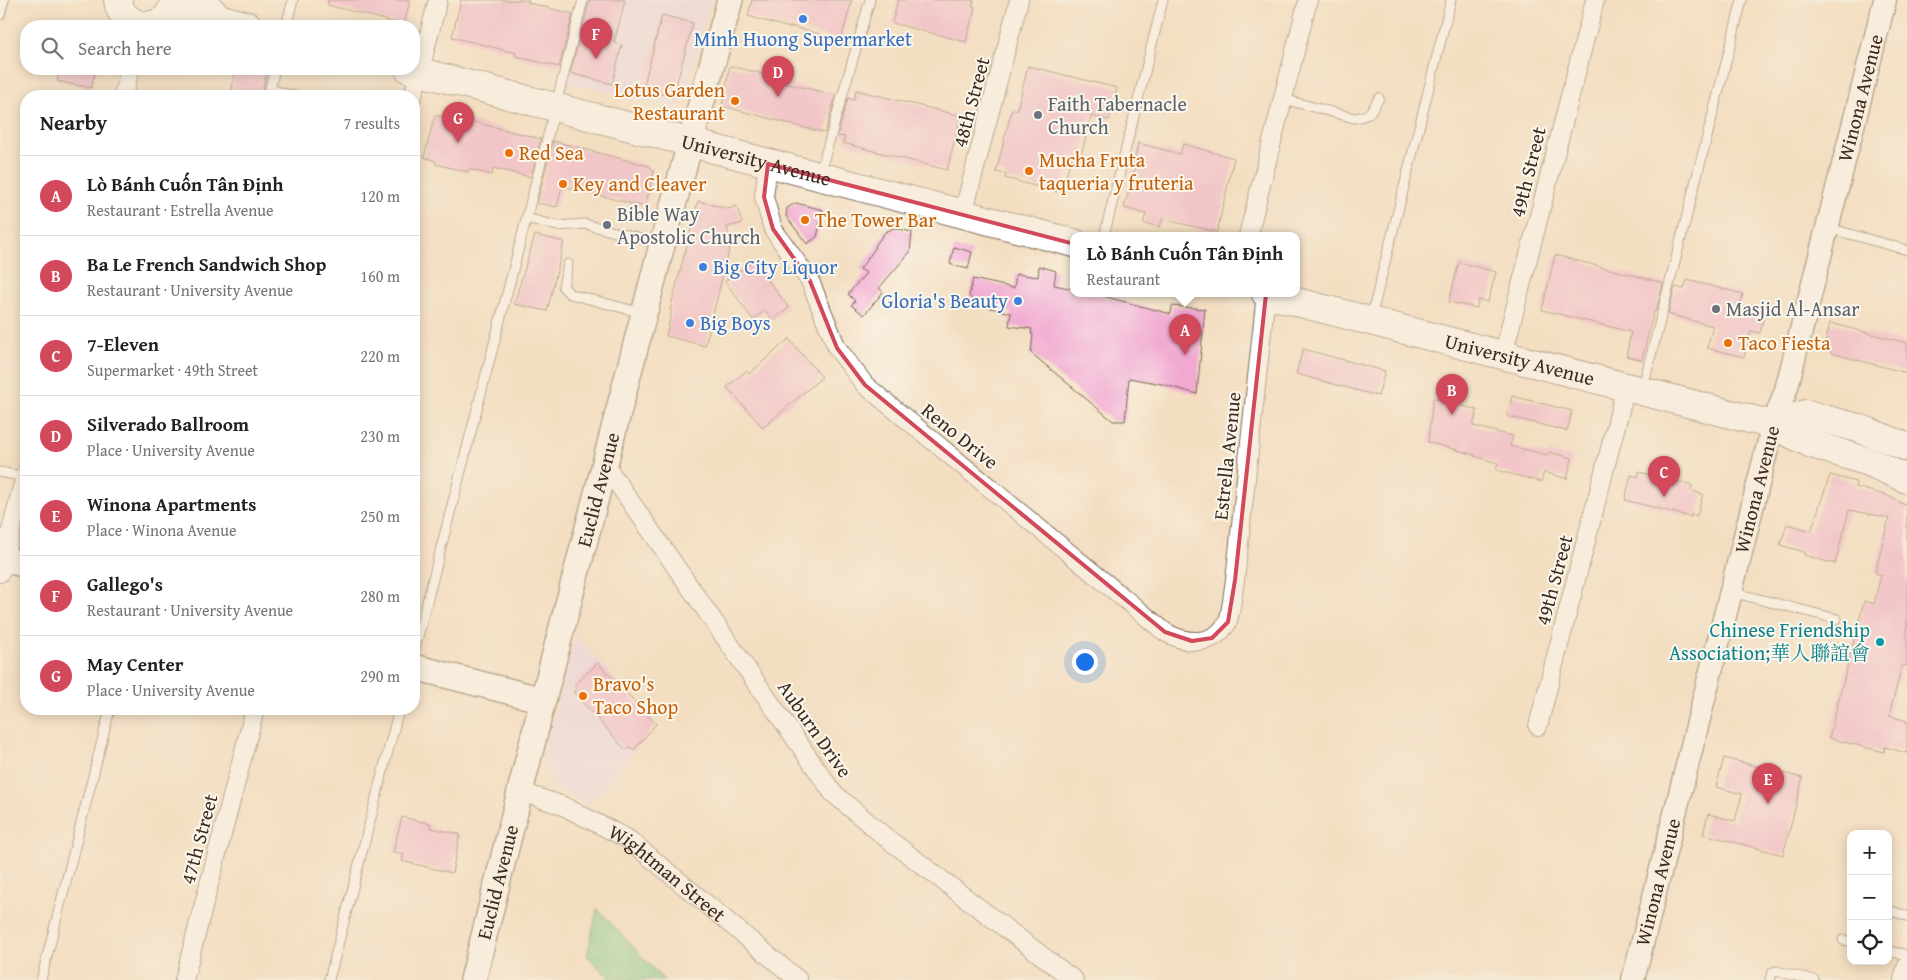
<!DOCTYPE html>
<meta charset="utf-8">
<style>
body{margin:0;font-family:"Gentium Book Plus","Noto Serif SC",serif;background:#f6f6f6;color:#202124}
.controls{position:absolute;right:15px;bottom:15px;display:grid;overflow:hidden;border-radius:10px;box-shadow:0 2px 12px #0003}
.controls button{width:45px;height:45px;display:grid;place-items:center;padding:0;border:0;border-bottom:1px solid #e0e0e0;background:#fff;color:#202124;font:25px sans-serif}
.you{position:absolute;left:1084px;top:661px;width:18px;height:18px;margin:-12px;border:4px solid #fff;border-radius:50%;background:#1a73e8;box-shadow:0 0 0 8px #1a73e833}
.badge{display:grid;place-items:center;width:32px;height:32px;border-radius:50%;background:#d1495b;color:#fff;font-size:16px;font-weight:700}
.pin{position:absolute;translate:-50% -41px;filter:drop-shadow(0 1px 2px #0008)}
.pin::after{content:'';position:absolute;top:26px;width:18px;height:15px;background:inherit;clip-path:polygon(0 0,100% 0,50% 100%)}
.popup{position:absolute;left:1070px;top:232px;width:230px;height:65px;box-sizing:border-box;display:grid;place-content:center;border-radius:10px;background:#fff;filter:drop-shadow(0 1px 4px #0005);font-size:16px;white-space:nowrap;color:#757577}
.popup b{font-size:19px;color:#202124}
.popup::after{content:'';position:absolute;left:50%;top:100%;margin-left:-10px;border:10px solid transparent;border-top-color:#fff}
.list{margin:0;padding:0;list-style:none}
h2{display:flex;justify-content:space-between;align-items:center;height:65px;margin:0;padding:0 20px;font-size:21px}
h2 small{font-size:16px;font-weight:400;color:#757577}
.list li{display:grid;grid-template-columns:32px 1fr auto;gap:15px;align-items:center;box-sizing:border-box;height:80px;padding:0 20px;border-top:1px solid #e0e0e0}
.list b{display:block;font-size:19px;white-space:nowrap}
.list p{margin:0;font-size:16px;white-space:nowrap;color:#757577}
.list em{font-size:16px;font-style:normal;color:#757577}
.icon{flex:none;width:28px;height:28px;fill:none;stroke:currentColor;stroke-width:2;stroke-linecap:round;stroke-linejoin:round}
.map{position:relative;flex:none;width:1907px;height:980px;overflow:hidden}
.search{position:absolute;background:#fff;box-shadow:0 2px 12px #0003;left:20px;top:20px;width:400px;height:55px;display:flex;align-items:center;gap:12px;box-sizing:border-box;padding:0 18px;border-radius:20px;color:#757577;font-size:19px}
.panel{position:absolute;background:#fff;box-shadow:0 2px 12px #0003;left:20px;top:90px;width:400px;height:625px;border-radius:20px}
.map>svg:first-child{display:block}
</style>
<div class="map">
<svg width="1907" height="980" viewBox="0 0 1907 980">
<rect width="100%" height="100%" fill="#fbf7ec"/>
<filter id="ink" filterUnits="userSpaceOnUse"><feTurbulence type="fractalNoise" baseFrequency=".02" numOctaves="2"/><feDisplacementMap in="SourceGraphic" scale="10" xChannelSelector="R" yChannelSelector="G"/><feConvolveMatrix kernelMatrix="1 2 1 2 8 2 1 2 1" color-interpolation-filters="sRGB"/></filter>
<filter id="wash" filterUnits="userSpaceOnUse"><feTurbulence type="fractalNoise" baseFrequency=".0096" numOctaves="4" result="noise"/><feDisplacementMap in="SourceGraphic" scale="20" xChannelSelector="R" yChannelSelector="G"/><feGaussianBlur stdDeviation="1.12" result="paint"/><feColorMatrix in="noise" values="0 0 0 0 0 0 0 0 0 0 0 0 0 0 0 0 0 1.4 0 .05"/><feComposite in="paint" operator="in"/></filter>
<g filter="url(#wash)">
<rect width="100%" height="100%" fill="#f3dec1"/>
<g fill="#e6d2f0">
<polygon points="580,0 711,0 685,97 679,106 671,108 559,80"/>
<polygon points="575,635 656,724 589,805 557,788 549,778 546,763 547,742"/>
</g>
<polygon fill="#78c98b" stroke="#5a7a54" points="597,908 664,980 611,980 587,956"/>
<g id="blocks">
<g fill="#f1a9d1">
<polygon points="328,0 410,0 404,25 328,5"/>
<polygon points="461,0 529,0 528,3 573,14 559,67 515,56 516,53 452,37"/>
<polygon points="590,0 625,0 614,43 622,45 612,84 570,73"/>
<polygon points="752,0 852,0 841,40 790,26 790,28 748,16"/>
<polygon points="898,0 974,0 972,6 975,7 966,42 892,23"/>
<polygon points="662,15 693,23 673,97 643,89"/>
<polygon points="730,66 763,74 763,78 836,95 825,133 722,106"/>
<polygon points="1028,66 1117,88 1109,120 1091,116 1080,160 1071,158 1064,185 1059,184 1057,192 1005,178 1006,174 996,172 1012,109 1017,110"/>
<polygon points="60,69 96,69 91,88 57,81"/>
<polygon points="236,69 255,69 267,71 261,96 230,96"/>
<polygon points="856,90 961,116 947,170 843,143 845,137 837,136 848,98 854,100"/>
<polygon points="435,115 446,118 447,115 541,139 531,177 493,168 492,175 469,169 468,172 435,164 436,161 424,157"/>
<polygon points="553,141 649,166 654,172 645,207 562,186 557,207 537,203"/>
<polygon points="1138,143 1180,154 1183,144 1234,158 1217,232 1162,219 1160,227 1143,223 1146,214 1124,208 1136,165 1134,164"/>
<polygon points="698,201 728,209 737,206 742,223 727,227 731,243 705,346 666,336 672,311 670,310"/>
<polygon points="796,203 823,210 817,237 807,244 786,216 787,208"/>
<polygon points="894,228 912,232 910,252 879,288 883,292 864,315 851,305 855,301 848,294 866,273 860,269 876,247 875,246 885,232"/>
<polygon points="535,235 564,242 547,311 514,304"/>
<polygon points="954,247 972,252 968,269 950,264"/>
<polygon points="1555,255 1663,283 1656,311 1654,311 1642,360 1626,356 1631,332 1542,310"/>
<polygon points="754,261 789,308 772,320 765,310 753,320 725,281"/>
<polygon points="1459,262 1496,272 1488,302 1478,300 1477,308 1449,302"/>
<polygon points="1039,266 1056,271 1054,285 1074,289 1074,294 1095,294 1171,314 1172,306 1205,309 1197,394 1162,384 1129,378 1125,421 1113,421 1031,353 1033,334 1031,334 1032,329 1009,326 1011,313 978,305 969,296 973,279 1014,288 1016,274 1038,277"/>
<polygon points="1687,280 1743,294 1740,306 1765,312 1760,333 1751,331 1744,357 1707,348 1713,326 1668,314 1675,287 1684,289"/>
<polygon points="1830,323 1907,343 1907,373 1831,353 1831,350 1824,348"/>
<polygon points="789,339 822,377 763,428 727,387 746,371 749,374"/>
<polygon points="1303,349 1385,371 1378,396 1296,374"/>
<polygon points="1512,396 1572,411 1567,431 1507,416"/>
<polygon points="1433,398 1477,410 1473,426 1513,436 1510,446 1548,455 1549,452 1572,458 1567,479 1544,472 1541,482 1496,470 1498,463 1474,456 1475,455 1428,442"/>
<polygon points="1639,472 1692,485 1691,491 1703,494 1697,516 1691,514 1691,517 1625,500 1631,475 1638,477"/>
<polygon points="1830,475 1856,482 1855,487 1886,495 1907,506 1907,666 1902,665 1889,716 1907,721 1907,753 1885,747 1884,752 1829,738 1864,601 1874,604 1881,575 1875,573 1889,518 1849,510 1835,564 1804,555 1805,552 1780,545 1787,524 1811,531"/>
<polygon points="598,663 656,724 634,750 630,747 626,750 573,692 577,688 574,685"/>
<polygon points="1724,758 1803,778 1783,855 1703,834 1708,814 1735,821 1742,794 1716,787"/>
<polygon points="402,817 431,824 430,828 460,834 452,873 402,861 404,854 393,852"/>
</g>
</g>
</g>
<g filter="url(#ink)">
<use href="#blocks" fill-opacity="0" stroke="#7b6957" stroke-width="1"/>
<g fill="none" stroke-linecap="round" stroke-linejoin="round">
<defs>
<g id="service">
<polyline points="0,15 4,0"/>
<polyline points="286,26 293,0"/>
<polyline points="270,89 295,96"/>
<polyline points="268,96 275,69"/>
<path d="M 1283,99 L 1354,118 C 1370,116 1371,112 1379,98"/>
<polyline points="820,173 870,0"/>
<polyline points="526,218 557,226 585,224 660,244"/>
<polyline points="1828,228 1907,250"/>
<polyline points="1104,236 1163,0"/>
<polyline points="568,264 563,287 570,294 642,313"/>
<polyline points="1371,318 1451,0"/>
<polyline points="1643,387 1742,0"/>
<polyline points="0,472 25,477"/>
<polyline points="1731,592 1837,619"/>
<polyline points="414,652 583,0"/>
<polyline points="1888,910 1907,916"/>
<polyline points="1843,940 1851,942"/>
<polyline points="1888,951 1907,955"/>
<polyline points="41,980 110,709"/>
<polyline points="329,980 399,709"/>
<polyline points="1770,980 1772,973 1776,971 1814,980"/>
</g>
<g id="minor">
<polyline points="123,96 130,69"/>
<polyline points="413,96 438,0"/>
<path d="M 768,164 L 764,197 L 773,229 L 810,281 L 837,348 L 865,385 L 1165,632 C 1186,644 1213,647 1227,623 C 1231,616 1233,590 1235,580 L 1266,294"/>
<polyline points="963,214 1019,0"/>
<polyline points="1248,236 1308,0"/>
<polyline points="1503,355 1595,0"/>
<polyline points="605,465 833,793 884,836 1074,980"/>
<polyline points="0,573 26,472"/>
<polyline points="1538,726 1626,387"/>
<path id="s1" d="M 521,792 L 561,805 L 628,839 L 798,980"/>
<polyline points="184,980 255,709"/>
<polyline points="1903,980 1907,965"/>
</g>
<g id="tertiary">
<path id="s2" d="M 1633,980 L 1773,425 L 1786,390 L 1885,0"/>
</g>
<g id="secondary">
<polyline points="0,558 26,565"/>
<polyline points="414,667 543,700"/>
<path id="s3" d="M 473,980 L 543,700 L 662,245 L 730,0"/>
</g>
<g id="primary">
<path d="M 118,0 C 121,33 172,34 174,0"/>
<polyline points="190,0 209,8 218,18 248,26"/>
<polyline points="164,20 203,26 218,18"/>
<path id="s4" d="M 409,69 L 1074,243"/>
<path id="s5" d="M 1266,294 L 1773,425 L 1812,444 L 1869,462 L 1907,479"/>
<polyline points="1773,425 1806,414 1858,428 1907,447"/>
</g>
</defs>
<use href="#service" stroke="#7b6957" stroke-width="11"/>
<use href="#minor" stroke="#7b6957" stroke-width="20"/>
<use href="#tertiary" stroke="#7b6957" stroke-width="25"/>
<use href="#secondary" stroke="#7b6957" stroke-width="28"/>
<use href="#primary" stroke="#7b6957" stroke-width="30"/>
<use href="#service" stroke="#fff" stroke-width="9"/>
<use href="#minor" stroke="#fff" stroke-width="18"/>
<use href="#tertiary" stroke="#fff" stroke-width="22"/>
<use href="#secondary" stroke="#fff" stroke-width="25"/>
<use href="#primary" stroke="#fff" stroke-width="28"/>
</g>
</g>
<path d="M0 0H1907V980H0ZM 768,164 L 1266,294 L 1235,580 L 1228,622 L 1212,638 L 1192,641 L 1165,632 L 865,385 L 837,348 L 810,281 L 773,229 L 764,197 Z" fill="#f3dec1" fill-opacity=".55" fill-rule="evenodd"/>
<path fill="none" stroke="#d1495b" stroke-width="4" stroke-linejoin="round" d="M 768,164 L 1266,294 L 1235,580 L 1228,622 L 1212,638 L 1192,641 L 1165,632 L 865,385 L 837,348 L 810,281 L 773,229 L 764,197 Z"/>
<g fill="#3f7fe0" stroke="#fbf7ec" stroke-width="2">
<circle cx="803" cy="19" r="5"/>
<circle cx="703" cy="267" r="5"/>
<circle cx="1018" cy="301" r="5"/>
<circle cx="690" cy="323" r="5"/>
</g>
<g fill="#e8710a" stroke="#fbf7ec" stroke-width="2">
<circle cx="735" cy="101" r="5"/>
<circle cx="509" cy="153" r="5"/>
<circle cx="1029" cy="171" r="5"/>
<circle cx="563" cy="184" r="5"/>
<circle cx="805" cy="220" r="5"/>
<circle cx="1728" cy="343" r="5"/>
<circle cx="583" cy="696" r="5"/>
</g>
<g fill="#6b7280" stroke="#fbf7ec" stroke-width="2">
<circle cx="1038" cy="115" r="5"/>
<circle cx="607" cy="225" r="5"/>
<circle cx="1716" cy="309" r="5"/>
</g>
<circle fill="#0f9aa8" stroke="#fbf7ec" stroke-width="2" cx="1880" cy="642" r="5"/>
<g text-anchor="middle" stroke-width="4" stroke-linejoin="round" paint-order="stroke">
<g font-size="20" fill="#366cbe" stroke="#fbf7ec" text-anchor="start">
<text x="803" y="46" text-anchor="middle">Minh Huong Supermarket</text>
<text x="713" y="274">Big City Liquor</text>
<text x="1008" y="308" text-anchor="end">Gloria's Beauty</text>
<text x="700" y="330">Big Boys</text>
</g>
<g font-size="20" fill="#c56008" stroke="#fbf7ec" text-anchor="start">
<text x="725" y="97" text-anchor="end">Lotus Garden<tspan x="725" dy="23">Restaurant</tspan></text>
<text x="519" y="160">Red Sea</text>
<text x="1039" y="167">Mucha Fruta<tspan x="1039" dy="23">taqueria y fruteria</tspan></text>
<text x="573" y="191">Key and Cleaver</text>
<text x="815" y="227">The Tower Bar</text>
<text x="1738" y="350">Taco Fiesta</text>
<text x="593" y="691">Bravo's<tspan x="593" dy="23">Taco Shop</tspan></text>
</g>
<g font-size="20" fill="#3b2a1e" stroke="#fbf7ec">
<text dy="7" stroke="none"><textPath href="#s2" startOffset="911">Winona Avenue</textPath></text>
<text transform="translate(971 102) rotate(-75)" y="7">48th Street</text>
<text dy="7" stroke="none"><textPath href="#s4" startOffset="359">University Avenue</textPath></text>
<text transform="translate(1528 172) rotate(-76)" y="7">49th Street</text>
<text dy="7" stroke="none"><textPath href="#s5" startOffset="262">University Avenue</textPath></text>
<text transform="translate(960 436) rotate(39)" y="7">Reno Drive</text>
<text transform="translate(1227 456) rotate(-84)" y="7">Estrella Avenue</text>
<text dy="7" stroke="none"><textPath href="#s3" startOffset="506">Euclid Avenue</textPath></text>
<text dy="7" stroke="none"><textPath href="#s2" startOffset="506">Winona Avenue</textPath></text>
<text transform="translate(1554 580) rotate(-75)" y="7">49th Street</text>
<text transform="translate(815 729) rotate(55)" y="7">Auburn Drive</text>
<text transform="translate(199 839) rotate(-75)" y="7">47th Street</text>
<text dy="7" stroke="none"><textPath href="#s1" startOffset="169">Wightman Street</textPath></text>
<text dy="7" stroke="none"><textPath href="#s3" startOffset="101">Euclid Avenue</textPath></text>
<text dy="7" stroke="none"><textPath href="#s2" startOffset="101">Winona Avenue</textPath></text>
</g>
<g font-size="20" fill="#5b616d" stroke="#fbf7ec" text-anchor="start">
<text x="1048" y="111">Faith Tabernacle<tspan x="1048" dy="23">Church</tspan></text>
<text x="617" y="221">Bible Way<tspan x="617" dy="23">Apostolic Church</tspan></text>
<text x="1726" y="316">Masjid Al-Ansar</text>
</g>
<g font-size="20" fill="#0d838f" stroke="#fbf7ec" text-anchor="end">
<text x="1870" y="637">Chinese Friendship<tspan x="1870" dy="23">Association;華人聯誼會</tspan></text>
</g>
</g>
</svg>
<div class="controls">
<button>+</button>
<button>−</button>
<button><svg class="icon" aria-label="locate" viewBox="0 0 24 24"><circle cx="12" cy="12" r="6"/><path d="M12 2v4M12 18v4M2 12h4M18 12h4"/></svg></button>
</div>
<div class="you"></div>
<div class="pin badge" style="left:1185px;top:355px">A</div>
<div class="popup"><b>Lò Bánh Cuốn Tân Định</b>Restaurant</div>
<div class="pin badge" style="left:1452px;top:415px">B</div>
<div class="pin badge" style="left:1664px;top:497px">C</div>
<div class="pin badge" style="left:778px;top:97px">D</div>
<div class="pin badge" style="left:1768px;top:804px">E</div>
<div class="pin badge" style="left:596px;top:59px">F</div>
<div class="pin badge" style="left:458px;top:143px">G</div>
<div class="search"><svg class="icon" aria-label="search" viewBox="0 0 24 24"><circle cx="10" cy="10" r="6"/><path d="M15 15l6 6"/></svg>Search here</div>
<section class="panel">
<h2>Nearby<small>7 results</small></h2>
<ul class="list">
<li><span class="badge">A</span><div><b>Lò Bánh Cuốn Tân Định</b><p>Restaurant · Estrella Avenue</p></div><em>120 m</em></li>
<li><span class="badge">B</span><div><b>Ba Le French Sandwich Shop</b><p>Restaurant · University Avenue</p></div><em>160 m</em></li>
<li><span class="badge">C</span><div><b>7-Eleven</b><p>Supermarket · 49th Street</p></div><em>220 m</em></li>
<li><span class="badge">D</span><div><b>Silverado Ballroom</b><p>Place · University Avenue</p></div><em>230 m</em></li>
<li><span class="badge">E</span><div><b>Winona Apartments</b><p>Place · Winona Avenue</p></div><em>250 m</em></li>
<li><span class="badge">F</span><div><b>Gallego's</b><p>Restaurant · University Avenue</p></div><em>280 m</em></li>
<li><span class="badge">G</span><div><b>May Center</b><p>Place · University Avenue</p></div><em>290 m</em></li>
</ul>
</section>
</div>
